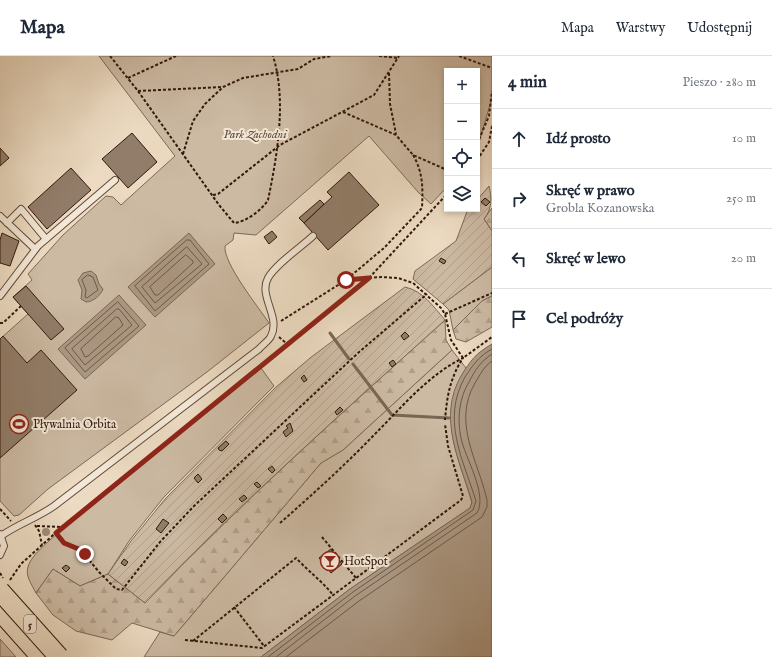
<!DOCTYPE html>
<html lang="pl">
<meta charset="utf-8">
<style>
body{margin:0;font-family:"IM FELL English",serif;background:#f2f2f3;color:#1f2937}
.controls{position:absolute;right:12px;top:12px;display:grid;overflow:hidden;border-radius:0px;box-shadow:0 2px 6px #0003}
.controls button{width:36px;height:36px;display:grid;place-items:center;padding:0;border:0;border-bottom:1px solid #e0e1e3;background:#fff;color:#1f2937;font:20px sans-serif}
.stop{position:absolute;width:12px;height:12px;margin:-9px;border:3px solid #8f2418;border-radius:50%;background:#fff}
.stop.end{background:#8f2418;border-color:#fff;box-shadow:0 1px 4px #0008}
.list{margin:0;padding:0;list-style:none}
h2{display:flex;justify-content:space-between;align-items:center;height:52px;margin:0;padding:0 16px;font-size:17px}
h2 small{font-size:13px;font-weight:400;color:#747a83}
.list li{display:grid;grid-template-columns:26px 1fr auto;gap:12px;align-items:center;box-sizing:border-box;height:60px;padding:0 16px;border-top:1px solid #e0e1e3}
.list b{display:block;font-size:15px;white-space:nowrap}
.list p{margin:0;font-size:13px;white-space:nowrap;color:#747a83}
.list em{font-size:13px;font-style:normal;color:#747a83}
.icon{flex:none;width:22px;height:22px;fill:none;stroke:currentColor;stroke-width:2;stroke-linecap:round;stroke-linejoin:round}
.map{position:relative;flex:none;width:492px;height:601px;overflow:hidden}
header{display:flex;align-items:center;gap:24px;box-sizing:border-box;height:56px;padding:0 20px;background:#fff;border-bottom:1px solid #e0e1e3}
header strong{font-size:19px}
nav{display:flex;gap:22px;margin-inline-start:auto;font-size:14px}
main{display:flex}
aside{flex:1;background:#fff}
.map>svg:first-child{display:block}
</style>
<header>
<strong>Mapa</strong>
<nav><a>Mapa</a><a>Warstwy</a><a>Udostępnij</a></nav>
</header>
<main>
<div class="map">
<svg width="492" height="601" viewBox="0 0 492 601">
<defs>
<pattern id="forest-firs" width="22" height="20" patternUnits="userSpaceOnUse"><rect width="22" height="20" fill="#ccbaa3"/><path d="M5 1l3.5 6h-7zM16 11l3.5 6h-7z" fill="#b09f8b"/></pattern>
<pattern id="garden-furrows" width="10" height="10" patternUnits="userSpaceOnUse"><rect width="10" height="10" fill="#ccbaa3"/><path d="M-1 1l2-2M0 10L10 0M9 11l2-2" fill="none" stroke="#b09f8b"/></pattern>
</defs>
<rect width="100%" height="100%" fill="#ecdbc2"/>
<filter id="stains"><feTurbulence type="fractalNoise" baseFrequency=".005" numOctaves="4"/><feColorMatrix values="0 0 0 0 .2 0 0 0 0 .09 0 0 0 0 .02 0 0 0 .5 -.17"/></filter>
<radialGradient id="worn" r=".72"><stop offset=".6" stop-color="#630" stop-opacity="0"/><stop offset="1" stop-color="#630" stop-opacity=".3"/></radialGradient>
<g fill="#ccbaa3" stroke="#7e6957">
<path d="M 99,0 L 492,0 L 492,42 L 477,93 L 477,15 L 447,15 L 447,131 L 431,148 L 418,136 L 369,80 L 256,179 L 234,177 L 233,184 L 225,190 C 223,207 259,252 269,267 L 207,316 L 48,433 L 19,459 L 14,460 L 0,445 L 0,283 L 28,258 L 13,241 L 32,224 L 28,218 L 63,179 L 106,140 L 113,141 L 121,149 L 175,100 Z"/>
<polygon points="492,211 492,240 482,245 453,274 449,254 443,248"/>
<path d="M 452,294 L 466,312 C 437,364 457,395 472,447 L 470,452 L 350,533 L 261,601 L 144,601 L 160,576 L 174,580 L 321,407 L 343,394 Z"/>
<path d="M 261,312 L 274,330 L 164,441 L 129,485 L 108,518 L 80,530 L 53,513 L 36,537 C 32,529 25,520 28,511 C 31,498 54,481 64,472 Z"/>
</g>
<g fill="url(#forest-firs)" stroke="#7e6957">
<polygon points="492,152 492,175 484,163"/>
<polygon points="492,240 492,271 466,286 456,283 453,274 482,245"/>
<path d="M 445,264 L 446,284 L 452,294 L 343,394 L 321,407 L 174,580 L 132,567 L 112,584 L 76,575 L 53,559 L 36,537 L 53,513 L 80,530 L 108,518 L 145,547 C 240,448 343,356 445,264 Z"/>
<polygon points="0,583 16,601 0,601"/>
</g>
<g fill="url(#garden-furrows)" stroke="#7e6957">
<path d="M 489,130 C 492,142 492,153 484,163 L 492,175 L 492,211 L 443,248 L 413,223 L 415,215 L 456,185 L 468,153 L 477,153 L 477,144 Z"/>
<path d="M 405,231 C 423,235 433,250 445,264 C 343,356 239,448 145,547 L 108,518 L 131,485 L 166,442 L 275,332 L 310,302 Z"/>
</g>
<g fill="#ac9984" stroke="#7b6554">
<polygon points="189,177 215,208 155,261 128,231"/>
<path d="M 91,215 L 96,219 L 99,228 L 103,233 C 101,239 93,246 86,246 L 81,243 L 82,234 L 78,224 L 83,217 Z"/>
<polygon points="119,239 146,269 85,323 58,293"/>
<path d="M 492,288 L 492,601 L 261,601 L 350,533 L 470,452 L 472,446 C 460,405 437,362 461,320 C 471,304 475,298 492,288 Z"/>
</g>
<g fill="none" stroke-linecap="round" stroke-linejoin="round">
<g stroke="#6e5848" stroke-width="1">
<polygon points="187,184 190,184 209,208 155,255 135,230"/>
<polygon points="187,191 202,208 155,247 142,231"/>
<polygon points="186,199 193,205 193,207 158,239 155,239 150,231"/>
<polygon points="88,219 93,221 98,234 87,242 85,241 86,234 82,224"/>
<polygon points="118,246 139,270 85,316 65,292"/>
<polygon points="117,253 119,253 132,269 85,309 72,293"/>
<polygon points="116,261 119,262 123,269 88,300 85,301 81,293"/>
<path d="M 268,601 L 353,536 L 473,454 L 476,445 C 463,403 441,364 465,321 C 473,309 479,300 492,293"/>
<path d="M 276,601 L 355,540 L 477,457 C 488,438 465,402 461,382 C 457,363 459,342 469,326 C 475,314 481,305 492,298"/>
<path d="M 286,601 L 359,545 L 482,461 L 487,451 L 487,444 C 478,404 452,367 475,327 C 480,319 484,310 492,305"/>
</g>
<g stroke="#7b6554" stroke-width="3">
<polyline points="330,277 349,303"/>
<polyline points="353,308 392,359 449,362"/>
</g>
</g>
<g fill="#927d6a" stroke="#31180b">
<polygon points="132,77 157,106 128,132 102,103"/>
<polygon points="0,92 9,102 0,110"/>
<polygon points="71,112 91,134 47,173 28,151"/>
<polygon points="349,116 379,149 328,194 304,167 332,141 327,136"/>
<polygon points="485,142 490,146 486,150 481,146"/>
<polygon points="320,144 324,148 304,167 299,162"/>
<polygon points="272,175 277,181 269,188 264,181"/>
<polygon points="2,177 19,185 10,210 0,207 0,184"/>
<polygon points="441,202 446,205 444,208 439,205"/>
<polygon points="26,230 64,273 51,284 13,241"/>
<polygon points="405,276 409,280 404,284 401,280"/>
<polygon points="3,280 27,307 41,294 77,334 0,402 0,283"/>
<polygon points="393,304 396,308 392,311 389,307"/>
<polygon points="304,319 307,324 304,326 301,322"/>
<polygon points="340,351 343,354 337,359 335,356"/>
<polygon points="290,367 293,375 286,381 283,376 288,372 286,370"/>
<polygon points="226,385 229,388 222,395 219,394 218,392"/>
<polygon points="272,410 275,414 272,417 268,413"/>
<polygon points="198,418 202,423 198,427 194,422"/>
<polygon points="257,426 261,430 258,432 254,428"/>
<polygon points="244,439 247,442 242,446 239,443"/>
<polygon points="223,458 227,462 222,467 218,463"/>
<polygon points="163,463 169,467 161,477 156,473"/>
<polygon points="331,493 342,508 331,517 319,502"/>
<polygon points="124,503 128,506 125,510 121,507"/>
<polygon points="66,509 70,512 66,516 62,512"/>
</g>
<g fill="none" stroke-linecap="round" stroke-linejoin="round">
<defs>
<g id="service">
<polyline points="0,160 35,193"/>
<polyline points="7,167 21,153 46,183"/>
<polyline points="0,240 38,190 115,124"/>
<polyline points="0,478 4,490 0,499"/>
<path d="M 1,480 C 18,468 37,462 54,450 L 259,293 C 262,289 269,285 271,280 C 281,261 258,240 268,222 C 276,208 300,192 313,180"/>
</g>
<polyline id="primary" points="0,555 41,601"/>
</defs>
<use href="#service" stroke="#604939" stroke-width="8"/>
<use href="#primary" stroke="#31180b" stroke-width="21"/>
<g stroke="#31180b" stroke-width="2" stroke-dasharray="3 2" stroke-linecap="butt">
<path d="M 110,0 L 138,35 L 219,149 L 234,167 C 246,166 262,154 268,144 C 277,101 287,44 273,0"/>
<polyline points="379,0 398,2"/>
<polyline points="459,0 492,12"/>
<polyline points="389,17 390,48 396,78"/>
<polyline points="128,22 176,0"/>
<polyline points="138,35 222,31"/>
<polyline points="343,56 396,79 413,99 447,114"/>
<polyline points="477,88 489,60 492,35"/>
<polyline points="183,98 193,65 205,48 223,31 243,22 298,13 314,3 331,0"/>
<polyline points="477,104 489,86 492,70"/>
<polyline points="213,139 218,138 280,89 374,39 399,0"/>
<path d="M 347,223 L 384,192 L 422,152 C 423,132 423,116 413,99"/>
<polyline points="445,258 492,237"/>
<polyline points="281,265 346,224 381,221 398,222 413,227 441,252 445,258 451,284 463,302 492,281"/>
<polyline points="0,267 3,267 21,250"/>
<polyline points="279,281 287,288"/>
<polyline points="0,453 11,465"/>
<path d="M 280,467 C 312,439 344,410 374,379 C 401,352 428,319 463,302 C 450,322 447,340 445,364"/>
<polyline points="35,469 39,475 42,489"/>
<polyline points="37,470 62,471"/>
<polyline points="55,477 64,487 81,494 99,516 116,533 122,534 160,486 194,450 358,297 427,238"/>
<polyline points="322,481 356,522"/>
<polyline points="10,524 21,508 62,471 369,222 447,138"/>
<polyline points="234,551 264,590"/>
<polyline points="185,584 262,592 461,444 463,440 448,390 445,368"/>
<path d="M 193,585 L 296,502 C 308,515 322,525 333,539"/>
</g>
<use href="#service" stroke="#f3e8d7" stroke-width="6"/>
<use href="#primary" stroke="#ecdbc2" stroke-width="19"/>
<defs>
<polyline id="primary-bridge" points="0,535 59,601"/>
</defs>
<use href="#primary-bridge" stroke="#31180b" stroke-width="21" stroke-linecap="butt"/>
<polyline stroke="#31180b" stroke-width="2" stroke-dasharray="3 2" stroke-linecap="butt" points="0,517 3,522"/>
<use href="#primary-bridge" stroke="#ecdbc2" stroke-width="19"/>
</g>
<circle fill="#9f8b77" cx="46" cy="476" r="4"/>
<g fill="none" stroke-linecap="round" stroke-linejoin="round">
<polyline stroke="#8f2418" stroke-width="5" points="85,498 81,494 64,487 56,477 369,222 346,224"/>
</g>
<defs>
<symbol id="stadium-ring" viewBox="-11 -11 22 22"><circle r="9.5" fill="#f3e8d7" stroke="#8f2418" stroke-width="1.5"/><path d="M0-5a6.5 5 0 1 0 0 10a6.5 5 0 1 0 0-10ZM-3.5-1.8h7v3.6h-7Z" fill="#8f2418"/></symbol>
<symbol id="bar-ring" viewBox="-11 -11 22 22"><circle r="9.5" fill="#f3e8d7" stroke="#8f2418" stroke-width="1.5"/><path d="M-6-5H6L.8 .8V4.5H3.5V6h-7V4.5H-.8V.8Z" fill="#8f2418"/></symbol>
</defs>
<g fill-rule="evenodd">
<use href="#stadium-ring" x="8" y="357" width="22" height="22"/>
<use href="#bar-ring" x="319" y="494" width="22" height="22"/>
</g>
<g text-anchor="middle" stroke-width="4" stroke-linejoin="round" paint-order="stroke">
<rect fill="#f3e8d7" stroke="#6b5648" stroke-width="1" x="24" y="559" width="12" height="18" rx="3"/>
<g font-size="11" font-weight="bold" fill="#31180b">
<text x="30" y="572">5</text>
</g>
<g font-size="12" font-style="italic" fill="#604939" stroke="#f3e8d7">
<text x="255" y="82">Park Zachodni</text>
</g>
<g font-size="12" fill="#31180b" stroke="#f3e8d7" text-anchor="start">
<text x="33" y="372">Pływalnia Orbita</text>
<text x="344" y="509">HotSpot</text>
</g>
</g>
<rect width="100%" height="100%" filter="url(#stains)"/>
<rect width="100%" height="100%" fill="url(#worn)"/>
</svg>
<div class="controls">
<button>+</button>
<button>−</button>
<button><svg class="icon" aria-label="locate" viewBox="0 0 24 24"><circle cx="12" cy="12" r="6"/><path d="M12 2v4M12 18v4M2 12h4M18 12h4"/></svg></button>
<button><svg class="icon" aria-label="layers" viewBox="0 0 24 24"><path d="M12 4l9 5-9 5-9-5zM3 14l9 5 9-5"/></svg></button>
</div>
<div class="stop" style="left:346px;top:224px"></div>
<div class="stop end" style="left:85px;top:498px"></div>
</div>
<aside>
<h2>4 min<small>Pieszo · 280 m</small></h2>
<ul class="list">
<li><svg class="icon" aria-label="ahead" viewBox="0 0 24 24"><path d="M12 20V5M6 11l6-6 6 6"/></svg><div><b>Idź prosto</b></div><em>10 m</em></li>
<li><svg class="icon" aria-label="right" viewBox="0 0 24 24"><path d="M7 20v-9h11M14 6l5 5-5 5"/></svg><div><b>Skręć w prawo</b><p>Grobla Kozanowska</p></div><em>250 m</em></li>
<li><svg class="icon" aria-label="left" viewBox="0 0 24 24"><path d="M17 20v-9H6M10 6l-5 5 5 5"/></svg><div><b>Skręć w lewo</b></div><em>20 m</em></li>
<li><svg class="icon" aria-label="arrive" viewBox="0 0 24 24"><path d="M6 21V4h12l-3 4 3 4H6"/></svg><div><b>Cel podróży</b></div></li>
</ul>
</aside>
</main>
